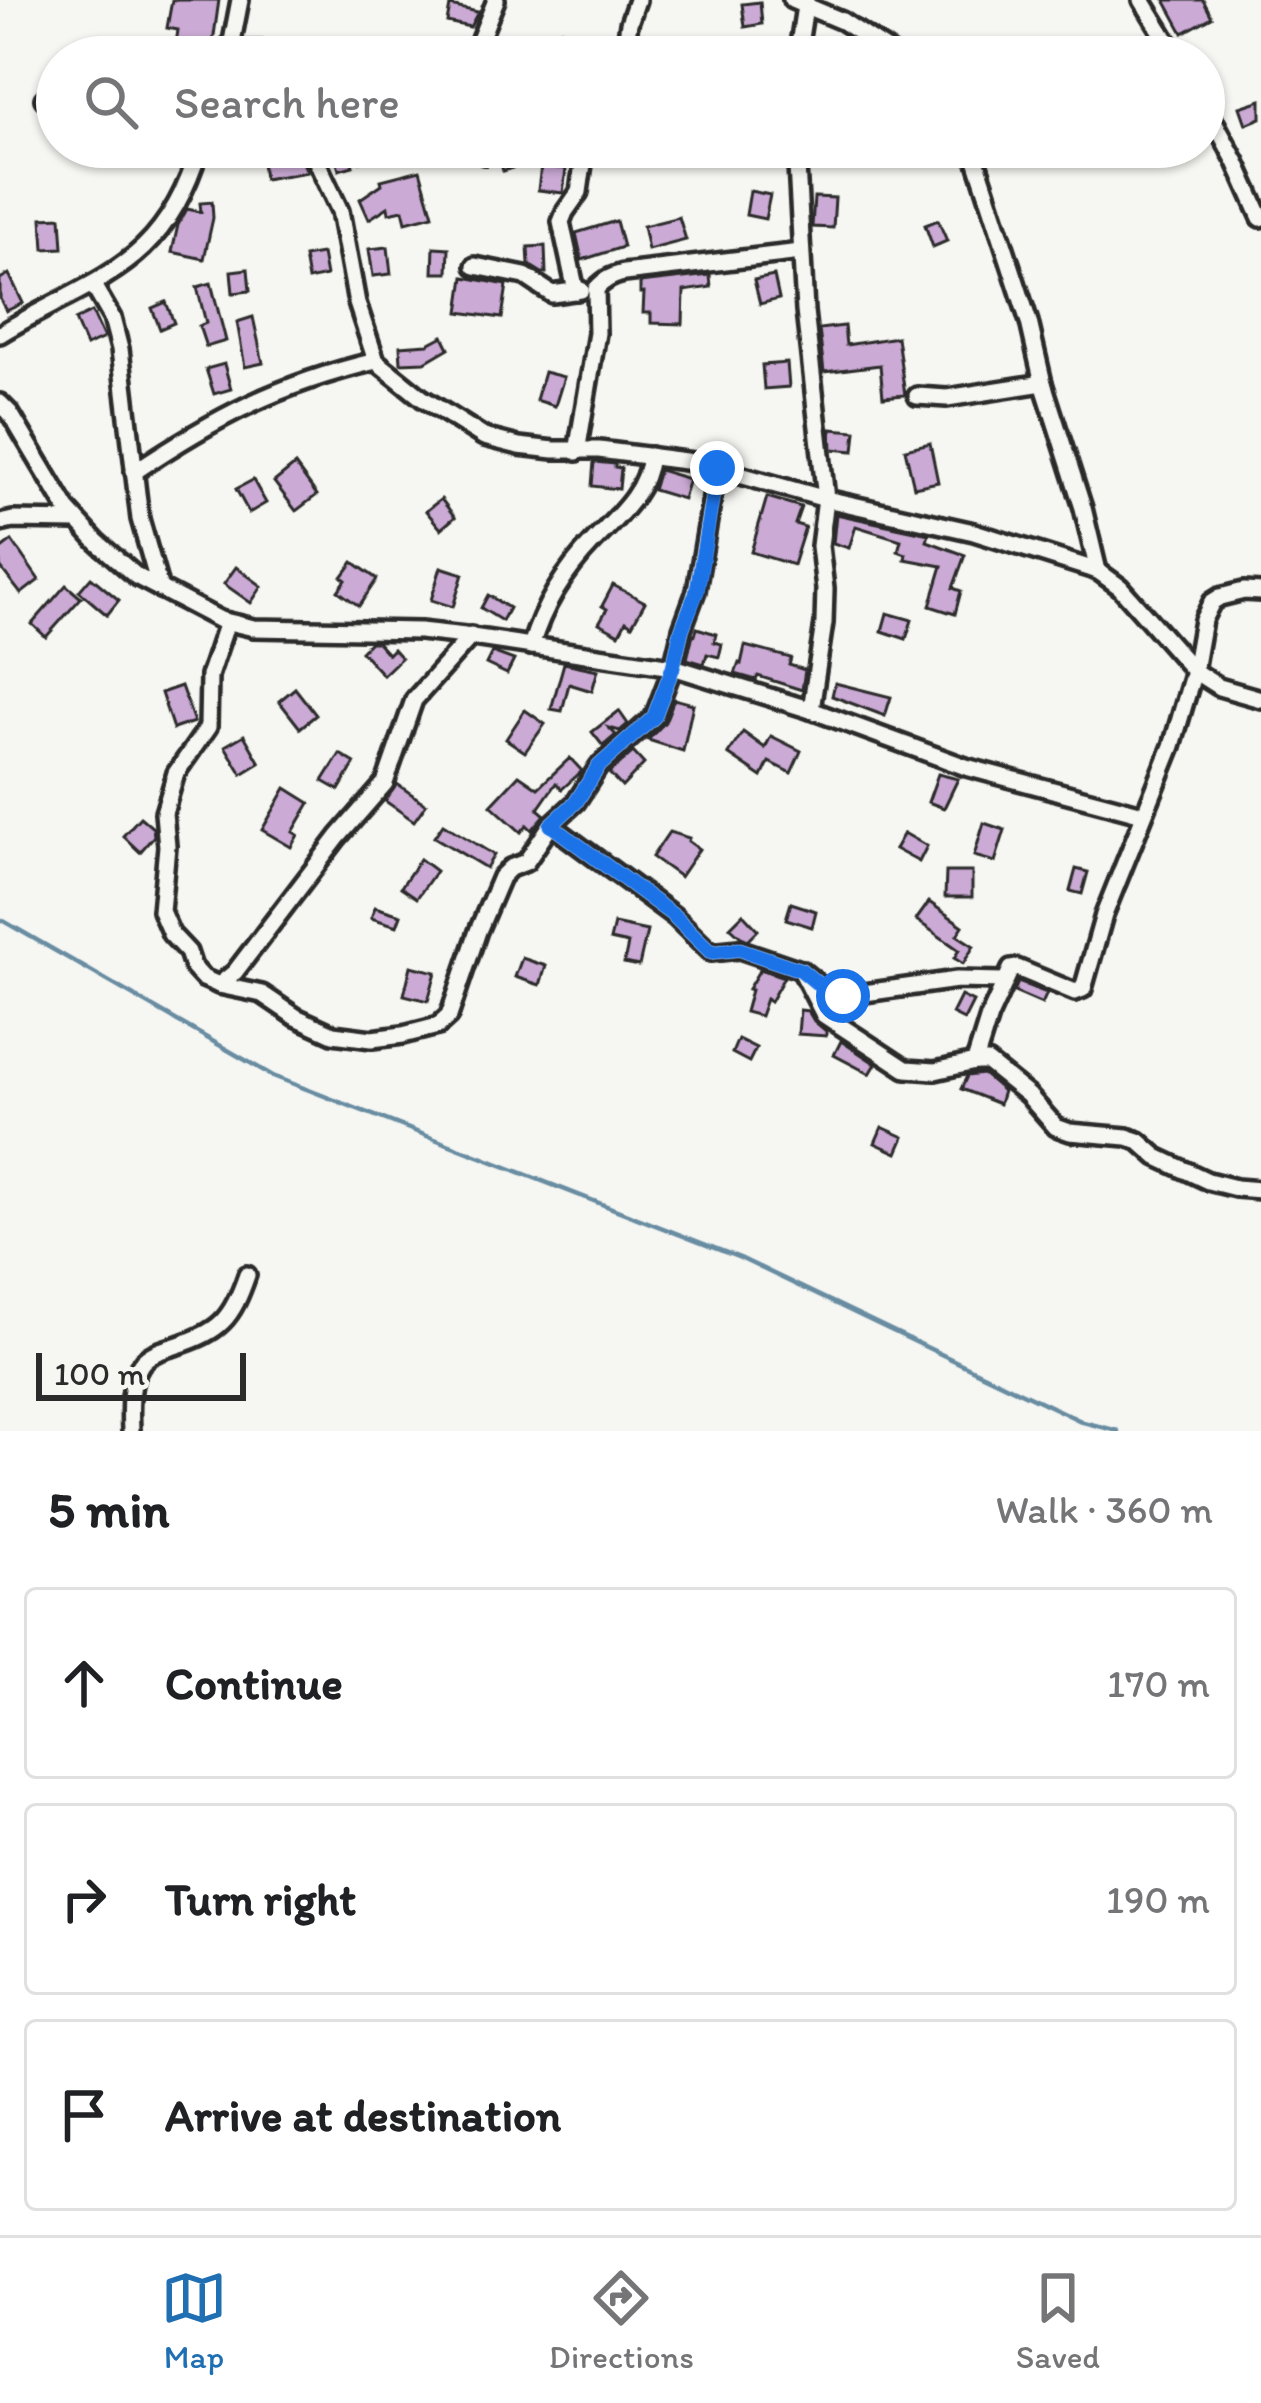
<!DOCTYPE html>
<meta charset="utf-8">
<style>
body{margin:0;font-family:Itim,sans-serif;background:#f6f6f6;color:#202124}
.scale{position:absolute;left:36px;bottom:30px;width:210px;box-sizing:border-box;padding-left:12px;border:6px solid #2b2b2b;border-top:0;font-size:33px;line-height:42px;white-space:nowrap;color:#2b2b2b;-webkit-text-stroke:9px #f6f6f2;paint-order:stroke}
.stop{position:absolute;width:36px;height:36px;margin:-27px;border:9px solid #1a73e8;border-radius:50%;background:#fff}
.stop.end{background:#1a73e8;border-color:#fff;box-shadow:0 3px 12px #0008}
.list{margin:0;padding:0;list-style:none}
h2{display:flex;justify-content:space-between;align-items:center;height:156px;margin:0;padding:0 48px;font-size:51px}
h2 small{font-size:39px;font-weight:400;color:#757577}
.list li{display:grid;grid-template-columns:78px 1fr auto;gap:36px;align-items:center;box-sizing:border-box;height:192px;margin:0 24px 24px;padding:0 24px;border:3px solid #e0e0e0;border-radius:12px}
.list b{display:block;font-size:45px;white-space:nowrap}
.list em{font-size:39px;font-style:normal;color:#757577}
.icon{flex:none;width:66px;height:66px;fill:none;stroke:currentColor;stroke-width:2;stroke-linecap:round;stroke-linejoin:round}
.map{position:relative;flex:none;width:1261px;height:1431px;overflow:hidden}
.search{position:absolute;background:#fff;box-shadow:0 3px 9px #0004;left:36px;right:36px;top:36px;height:132px;display:flex;align-items:center;gap:30px;box-sizing:border-box;padding:0 42px;border-radius:66px;color:#757577;font-size:45px}
.sheet{height:804px;background:#fff}
nav{display:flex;justify-content:space-around;align-items:center;box-sizing:border-box;height:168px;border-top:3px solid #e0e0e0;background:#fff;font-size:33px;color:#757577}
nav a{display:grid;justify-items:center;gap:6px}
nav .on{color:#1f6fb2}
.map>svg:first-child{display:block}
</style>
<div class="map">
<svg width="1261" height="1431" viewBox="0 0 1261 1431">
<rect width="100%" height="100%" fill="#f6f6f2"/>
<filter id="ink" filterUnits="userSpaceOnUse"><feTurbulence type="fractalNoise" baseFrequency=".00833" numOctaves="2"/><feDisplacementMap in="SourceGraphic" scale="24" xChannelSelector="R" yChannelSelector="G"/><feConvolveMatrix kernelMatrix="1 2 1 2 8 2 1 2 1" color-interpolation-filters="sRGB"/></filter>
<g filter="url(#ink)">
<g fill="none" stroke-linecap="round" stroke-linejoin="round">
<polyline stroke="#678ca1" stroke-width="4.5" points="0,919 273,1076 740,1258 1083,1422 1118,1431"/>
</g>
<g fill="#cbaad5" stroke="#2b2b2b" stroke-width="3">
<polygon points="172,0 219,0 211,57 174,57 178,30 167,28"/>
<polygon points="1165,0 1203,0 1212,17 1183,33"/>
<polygon points="760,2 762,24 745,27 742,4"/>
<polygon points="450,6 478,12 470,27 447,22"/>
<polygon points="561,30 584,37 579,53 556,46"/>
<polygon points="245,40 262,40 262,57 241,57"/>
<polygon points="1261,100 1261,118 1246,124 1240,107"/>
<polygon points="140,147 178,147 173,160"/>
<polygon points="342,147 368,147 369,160 352,162 353,166 339,170 333,149"/>
<polygon points="284,148 288,157 300,155 307,172 264,179 262,162 272,161 270,155"/>
<polygon points="519,148 524,164 503,171 498,154"/>
<polygon points="541,166 566,169 563,193 538,190"/>
<polygon points="420,170 433,215 406,222 403,210 389,213 388,207 369,219 360,199 382,184 381,180"/>
<polygon points="750,191 770,195 765,219 746,215"/>
<polygon points="814,197 835,198 833,228 812,227"/>
<polygon points="212,202 213,218 204,259 172,252 178,225 187,209 201,212 200,203"/>
<polygon points="61,217 63,248 44,249 42,218"/>
<polygon points="679,217 686,240 648,250 643,226"/>
<polygon points="938,220 947,241 933,247 925,225"/>
<polygon points="616,221 623,247 582,260 576,233"/>
<polygon points="545,246 546,273 542,273 529,265 528,247"/>
<polygon points="388,247 391,274 373,276 369,249"/>
<polygon points="434,247 449,248 448,273 433,273"/>
<polygon points="322,254 326,276 308,280 304,257"/>
<polygon points="248,269 250,291 233,293 231,271"/>
<polygon points="9,274 23,303 6,311 0,299 0,279"/>
<polygon points="710,275 711,287 684,291 683,324 651,323 651,313 643,313 644,293 640,293 640,283"/>
<polygon points="774,276 779,299 760,304 754,280"/>
<polygon points="464,277 507,285 502,318 459,312"/>
<polygon points="211,283 226,341 206,347 199,326 206,323 197,287"/>
<polygon points="166,302 174,323 160,329 152,308"/>
<polygon points="92,312 104,338 86,346 75,320"/>
<polygon points="253,317 263,363 245,367 237,322"/>
<polygon points="844,326 846,345 897,337 905,395 883,397 880,365 824,372 819,329"/>
<polygon points="443,336 449,348 425,362 401,363 400,346 428,344"/>
<polygon points="787,363 789,387 764,389 762,365"/>
<polygon points="224,364 231,389 214,394 206,369"/>
<polygon points="544,372 564,377 555,406 536,400"/>
<polygon points="831,429 856,431 854,451 832,449"/>
<polygon points="930,443 938,482 914,487 905,449"/>
<polygon points="594,462 615,464 615,467 621,468 619,489 592,486"/>
<polygon points="295,465 317,495 296,511 274,482"/>
<polygon points="659,470 689,479 683,499 653,490"/>
<polygon points="253,480 266,503 249,513 236,489"/>
<polygon points="767,497 801,507 795,524 805,527 793,565 751,552"/>
<polygon points="441,499 455,517 441,529 426,511"/>
<polygon points="836,514 929,534 927,541 965,555 953,588 961,591 955,614 930,606 942,566 905,559 906,554 898,551 901,540 856,526 849,548 833,543"/>
<polygon points="12,541 39,580 21,594 0,567 0,550"/>
<polygon points="353,562 377,579 359,606 338,591 346,580 342,577"/>
<polygon points="236,567 262,586 251,603 224,584"/>
<polygon points="441,567 463,574 453,607 431,600"/>
<polygon points="91,577 119,600 107,615 79,591"/>
<polygon points="66,585 81,598 46,637 32,624"/>
<polygon points="613,585 645,602 632,625 626,621 619,634 599,623 607,609 602,606"/>
<polygon points="488,595 509,608 502,621 481,608"/>
<polygon points="887,613 912,620 906,639 882,631"/>
<polygon points="697,628 716,634 714,642 722,644 719,657 707,654 704,664 687,659 693,634 695,635"/>
<polygon points="370,642 377,642 388,654 393,649 401,658 383,675 361,651"/>
<polygon points="745,646 791,658 789,665 805,670 802,690 758,676 756,680 735,674 739,663 741,664"/>
<polygon points="492,652 514,660 507,674 486,664"/>
<polygon points="564,663 598,670 592,691 569,684 562,711 551,709"/>
<polygon points="835,683 891,697 885,716 832,696"/>
<polygon points="181,686 194,722 173,729 161,693"/>
<polygon points="295,688 316,715 300,728 279,701"/>
<polygon points="674,699 693,704 683,751 648,740 665,722"/>
<polygon points="525,710 545,724 525,752 506,739"/>
<polygon points="619,711 628,724 620,731 609,728 616,735 603,746 592,732"/>
<polygon points="743,732 765,748 771,736 801,751 791,773 769,762 762,777 728,754"/>
<polygon points="244,735 260,763 242,774 225,746"/>
<polygon points="633,752 644,764 622,787 609,773"/>
<polygon points="340,754 355,763 339,790 323,781"/>
<polygon points="570,758 582,771 562,789 556,783 538,809 545,815 532,830 527,825 521,832 491,805 519,775 538,788"/>
<polygon points="938,774 958,779 944,808 928,802"/>
<polygon points="397,784 426,804 414,821 385,801"/>
<polygon points="286,788 310,803 293,832 298,835 291,847 262,830"/>
<polygon points="140,817 153,828 154,836 140,852 123,836"/>
<polygon points="984,823 1005,830 995,862 974,856"/>
<polygon points="443,824 494,855 486,868 434,837"/>
<polygon points="669,832 689,838 688,841 699,849 680,877 652,857"/>
<polygon points="904,833 927,846 919,862 895,849"/>
<polygon points="420,859 436,871 417,898 401,887"/>
<polygon points="1076,869 1088,872 1082,894 1070,891"/>
<polygon points="946,872 972,872 972,897 945,897"/>
<polygon points="929,902 963,926 957,935 974,946 963,964 954,958 959,950 916,920"/>
<polygon points="791,903 816,911 812,927 786,919"/>
<polygon points="375,907 401,915 397,926 371,918"/>
<polygon points="743,914 758,930 748,940 741,937 730,927"/>
<polygon points="614,924 647,931 639,966 624,963 628,944 610,940"/>
<polygon points="522,958 546,966 540,985 515,977"/>
<polygon points="411,966 436,972 428,1001 404,995"/>
<polygon points="760,969 784,977 770,1002 766,999 760,1016 745,1012 751,990 748,989"/>
<polygon points="1018,982 1047,993 1042,1004 1014,992"/>
<polygon points="961,996 973,1002 964,1020 952,1014"/>
<polygon points="800,1010 808,1011 814,1021 826,1031 826,1036 798,1034"/>
<polygon points="738,1039 756,1048 749,1062 732,1053"/>
<polygon points="841,1041 876,1064 870,1074 834,1055"/>
<polygon points="983,1074 1003,1091 999,1104 961,1089 967,1076"/>
<polygon points="882,1127 904,1137 897,1153 875,1143"/>
</g>
<g fill="none" stroke-linecap="round" stroke-linejoin="round">
<defs>
<g id="street">
<polyline points="792,0 842,21 897,57"/>
<polyline points="1142,0 1177,57"/>
<polyline points="229,57 240,0"/>
<polyline points="473,57 496,0"/>
<polyline points="624,57 629,23 637,0"/>
<polyline points="797,57 806,0"/>
<polyline points="44,99 57,103"/>
<polyline points="1204,102 1236,162 1261,218"/>
<polyline points="310,147 340,211 357,303 376,361 422,398 484,437 519,446 554,450 599,450 693,462 826,499 974,532 1098,571 1120,587 1194,671 1219,687 1261,699"/>
<polyline points="482,147 484,155"/>
<polyline points="796,147 805,311 826,499 820,546 825,589 824,623 811,710"/>
<polyline points="972,147 1029,322 1043,383 1083,508 1098,571"/>
<polyline points="1093,147 1108,152"/>
<polyline points="475,266 525,276 552,294 581,290"/>
<polyline points="93,285 112,318 120,349 140,519 160,589"/>
<polyline points="576,291 561,222 565,212 579,192 584,157 595,147"/>
<path d="M 0,334 C 98,275 163,270 200,147"/>
<polyline points="917,396 947,398 1043,383"/>
<polyline points="0,403 10,413 67,509 97,542 136,576 220,620 254,628 420,631 465,636 673,667 811,710 966,767 1143,814"/>
<path d="M 577,452 L 597,333 L 596,289 C 605,279 612,276 624,273 L 801,252"/>
<path d="M 134,472 C 216,417 279,384 376,361"/>
<polyline points="0,523 13,520 77,521"/>
<polyline points="227,622 209,676 208,727 176,773 164,813 167,846 161,911 171,934 188,952 193,967 203,978 219,985 262,994 296,1017 333,1034 372,1039 403,1035 438,1026 449,1016 478,931 501,877 510,868 526,862 551,825 576,802 599,766 654,717 673,667 682,629 696,591 717,468"/>
<path d="M 531,646 C 543,606 565,571 594,541 C 618,516 646,493 650,456"/>
<polyline points="551,825 674,916 711,952 739,949 801,970 829,993 843,996 957,980 1004,981"/>
<polyline points="801,970 824,1015 906,1069 935,1071 975,1062 987,1062 1028,1095 1056,1127 1070,1132 1127,1137 1139,1141 1157,1157 1208,1181 1236,1188 1261,1190"/>
<polyline points="219,985 235,972 338,837 385,783 414,700 471,636"/>
<polyline points="975,1062 989,1017 1011,969 1017,968 1075,992 1083,989 1104,915 1172,746 1194,671 1203,620 1212,602 1220,597 1244,591 1261,592"/>
<path d="M 131,1431 C 130,1410 129,1382 141,1364 C 149,1353 163,1350 175,1346 C 220,1332 232,1319 247,1275"/>
</g>
</defs>
<use href="#street" stroke="#2b2b2b" stroke-width="24"/>
<use href="#street" stroke="#f6f6f2" stroke-width="15"/>
</g>
</g>
<g fill="none" stroke-linecap="round" stroke-linejoin="round" filter="url(#ink)">
<polyline stroke="#1a73e8" stroke-width="15" points="717,468 697,591 682,629 673,667 654,717 599,766 576,802 551,825 674,916 711,952 739,949 801,970 829,993 843,996"/>
</g>
</svg>
<div class="scale">100 m</div>
<div class="stop" style="left:843px;top:996px"></div>
<div class="stop end" style="left:717px;top:468px"></div>
<div class="search"><svg class="icon" aria-label="search" viewBox="0 0 24 24"><circle cx="10" cy="10" r="6"/><path d="M15 15l6 6"/></svg>Search here</div>
</div>
<section class="sheet">
<h2>5 min<small>Walk · 360 m</small></h2>
<ul class="list">
<li><svg class="icon" aria-label="ahead" viewBox="0 0 24 24"><path d="M12 20V5M6 11l6-6 6 6"/></svg><div><b>Continue</b></div><em>170 m</em></li>
<li><svg class="icon" aria-label="right" viewBox="0 0 24 24"><path d="M7 20v-9h11M14 6l5 5-5 5"/></svg><div><b>Turn right</b></div><em>190 m</em></li>
<li><svg class="icon" aria-label="arrive" viewBox="0 0 24 24"><path d="M6 21V4h12l-3 4 3 4H6"/></svg><div><b>Arrive at destination</b></div></li>
</ul>
</section>
<nav>
<a class="on"><svg class="icon" aria-label="map" viewBox="0 0 24 24"><path d="M3 6l6-2 6 2 6-2v14l-6 2-6-2-6 2zM9 4v14M15 6v14"/></svg>Map</a>
<a><svg class="icon" aria-label="directions" viewBox="0 0 24 24"><path d="M12 3l9 9-9 9-9-9zM9 14v-3h6M13 9l2 2-2 2"/></svg>Directions</a>
<a><svg class="icon" aria-label="saved" viewBox="0 0 24 24"><path d="M7 4h10v16l-5-4-5 4z"/></svg>Saved</a>
</nav>
